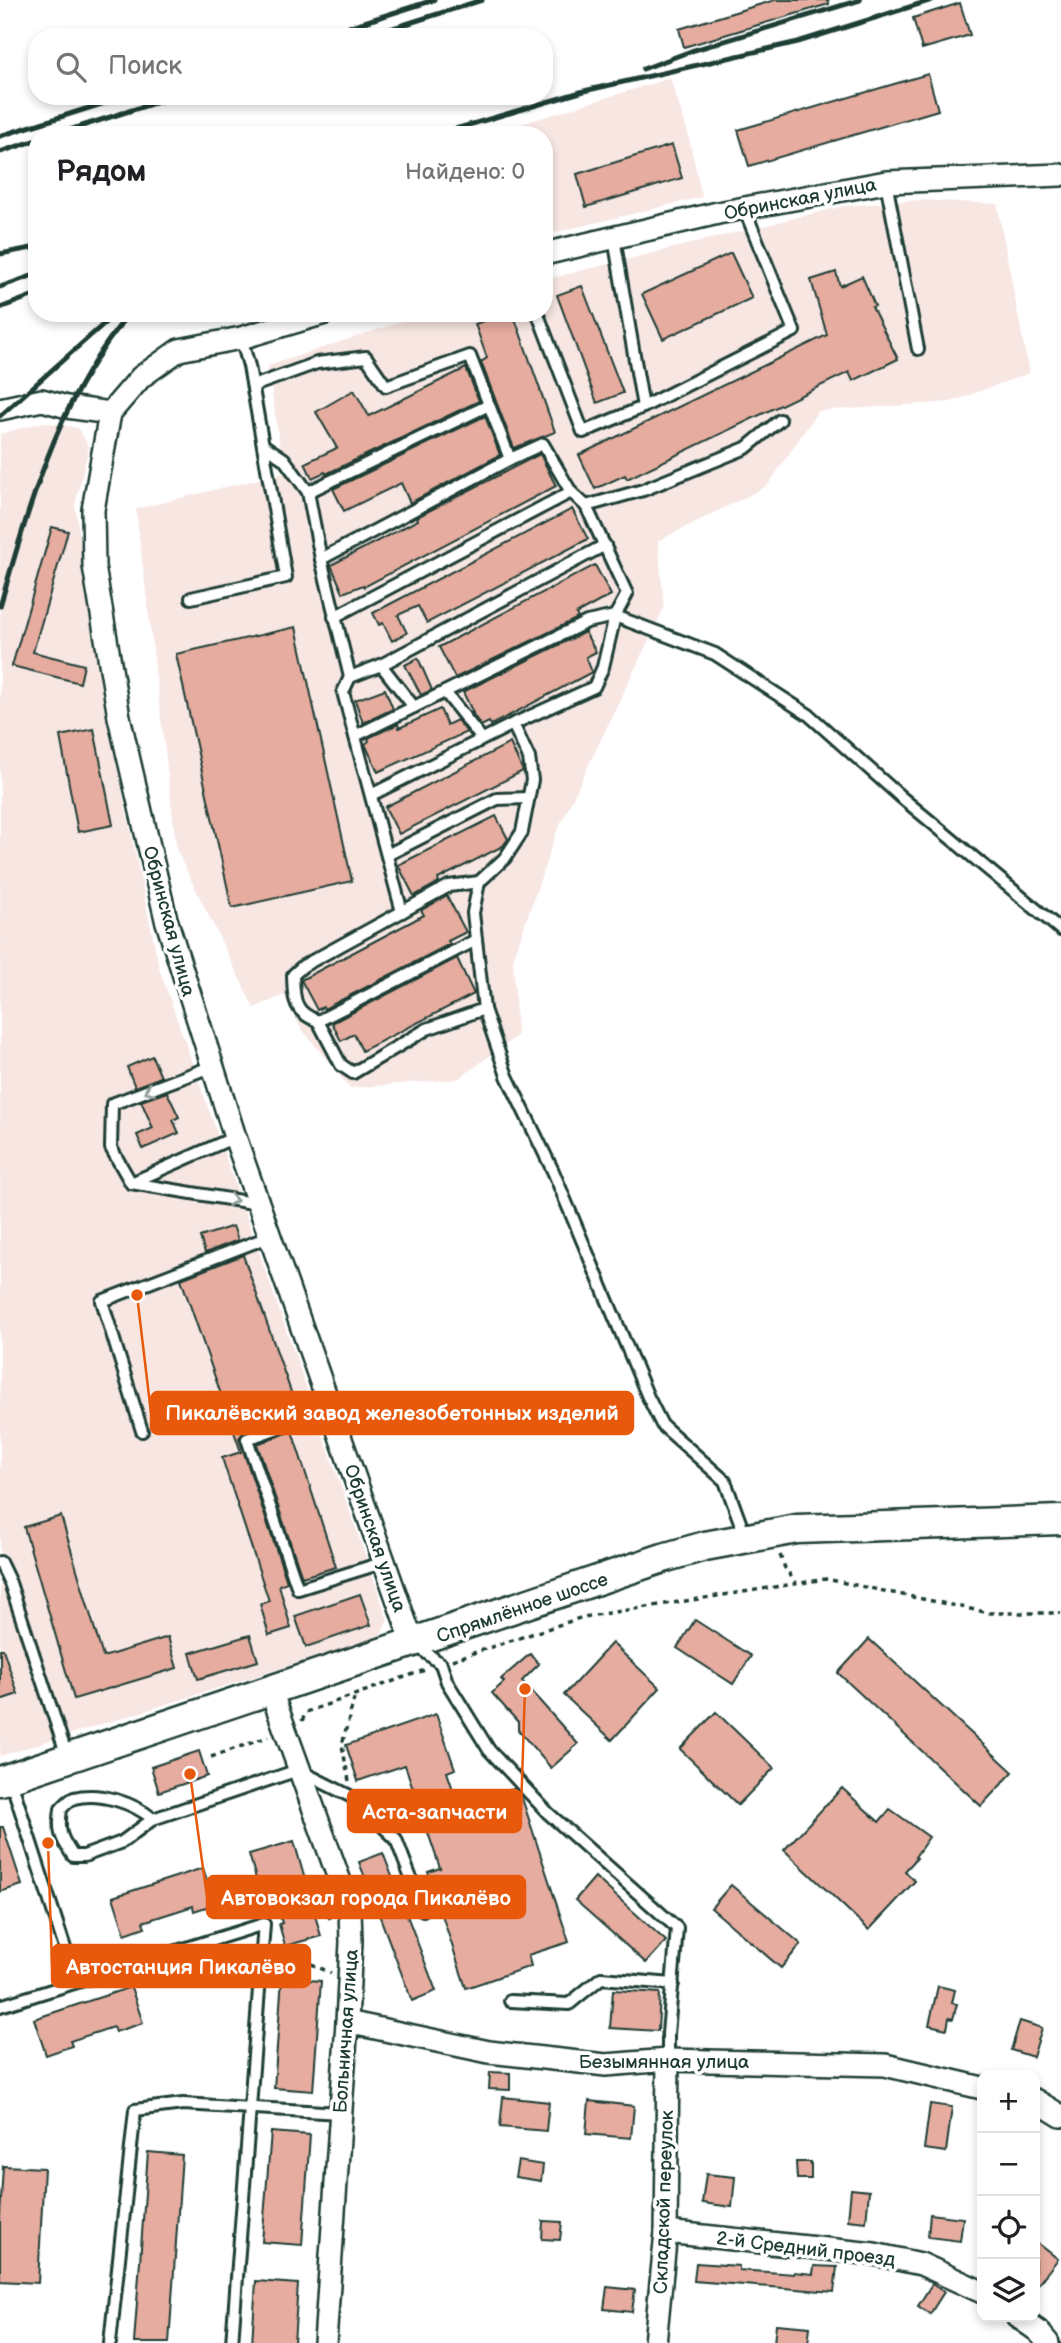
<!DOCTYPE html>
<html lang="ru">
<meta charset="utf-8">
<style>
body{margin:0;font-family:"Balsamiq Sans",sans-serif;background:#f2f2f2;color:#202124}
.controls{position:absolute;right:21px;bottom:21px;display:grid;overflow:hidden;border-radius:14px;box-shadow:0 4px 10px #0003}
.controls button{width:63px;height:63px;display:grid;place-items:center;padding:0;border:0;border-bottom:2px solid #e0e0e0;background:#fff;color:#202124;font:35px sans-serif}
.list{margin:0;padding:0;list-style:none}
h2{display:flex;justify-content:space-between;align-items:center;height:91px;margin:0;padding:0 28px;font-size:30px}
h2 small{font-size:23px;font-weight:400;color:#757577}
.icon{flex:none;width:38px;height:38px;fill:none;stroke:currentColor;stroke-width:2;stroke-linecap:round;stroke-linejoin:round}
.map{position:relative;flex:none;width:1061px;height:2343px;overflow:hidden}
.search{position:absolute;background:#fff;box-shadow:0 4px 10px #0003;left:28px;top:28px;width:525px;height:77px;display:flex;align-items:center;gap:18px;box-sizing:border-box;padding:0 24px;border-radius:28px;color:#757577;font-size:26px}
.panel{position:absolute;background:#fff;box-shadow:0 4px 10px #0003;left:28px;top:126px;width:525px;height:196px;border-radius:28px}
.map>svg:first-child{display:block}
</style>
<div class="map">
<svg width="1061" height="2343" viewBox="0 0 1061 2343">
<rect width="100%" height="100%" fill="#fff"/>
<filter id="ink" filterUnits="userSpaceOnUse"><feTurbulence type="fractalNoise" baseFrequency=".0143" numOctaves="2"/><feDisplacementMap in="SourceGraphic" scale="14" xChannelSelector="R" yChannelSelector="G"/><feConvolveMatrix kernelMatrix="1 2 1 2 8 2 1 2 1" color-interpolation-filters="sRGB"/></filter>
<g filter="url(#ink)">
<g fill="#f7e6e2">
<polygon points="670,78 687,130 702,197 544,235 544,135 486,135"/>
<polygon points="921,200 997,204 1029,373 951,402 818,411 767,486 658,541 664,608 556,833 513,959 517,1036 458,1079 350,1088 300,1027 284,995 254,1008 177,851 136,509 284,473 268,366 427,313 544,313 544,280 844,206"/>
<polygon points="44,422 78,428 89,447 75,504 101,690 160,971 388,1620 379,1638 0,1756 0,434"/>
</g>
<g fill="#e5ac9f" stroke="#1f3d34" stroke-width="2">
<polygon points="775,0 828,0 829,4 684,47 679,29"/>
<polygon points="960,3 970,35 922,49 913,18"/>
<polygon points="928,74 938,110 749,166 738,130"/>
<polygon points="672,145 682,178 586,207 577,174"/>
<polygon points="731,253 752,298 663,339 642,294"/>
<polygon points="836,272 840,286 862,276 875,306 872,307 898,359 853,381 849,372 627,479 625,475 595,489 579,455 827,335 811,280"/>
<polygon points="582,286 623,393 597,403 557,295"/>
<polygon points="505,313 513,313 555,432 514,448 481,362 487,358 475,324"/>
<polygon points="466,368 479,401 326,474 325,472 312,478 305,463 337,448 316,412 354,390 369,416"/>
<polygon points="485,416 500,455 410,503 401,483 344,511 333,489"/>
<polygon points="540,454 556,486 364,587 363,585 343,593 331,565 418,520 417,517"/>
<polygon points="572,509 588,539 427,623 418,606 398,615 407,633 392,641 383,623 379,625 373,613"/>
<polygon points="52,527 68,531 33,652 84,665 80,683 12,666"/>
<polygon points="595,565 611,595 576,614 578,618 455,678 439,647"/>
<polygon points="296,627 352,881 232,908 176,654"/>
<polygon points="585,632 596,652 586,657 592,672 491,725 489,722 481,726 472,713 473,713 463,692"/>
<polygon points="418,658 432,690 421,695 405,665"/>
<polygon points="385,689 393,709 363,723 355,700"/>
<polygon points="440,709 447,725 457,720 467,732 378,772 365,744 369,741 368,738 398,724 399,728"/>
<polygon points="94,729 113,825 78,832 60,736"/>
<polygon points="510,743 523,771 399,834 385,807"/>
<polygon points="496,816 508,839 503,846 438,879 439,882 414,896 398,865"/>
<polygon points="447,896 466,932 448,941 450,944 324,1009 323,1007 317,1010 301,980 424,915 421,910"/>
<polygon points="457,958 474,994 362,1051 354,1034 341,1041 332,1023"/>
<polygon points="152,1056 161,1077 135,1087 127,1067"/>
<polygon points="167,1092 179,1117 173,1120 179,1133 143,1149 137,1135 153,1128 141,1101"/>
<polygon points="233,1226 238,1240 205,1253 200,1237"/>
<polygon points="243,1255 298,1412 244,1432 239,1438 287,1582 279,1585 291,1628 269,1635 260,1604 269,1601 222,1458 241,1452 181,1279"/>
<polygon points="292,1431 336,1567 302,1577 257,1444"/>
<polygon points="61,1516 103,1657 168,1637 177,1668 74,1699 24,1527"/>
<polygon points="360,1594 371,1625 306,1647 295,1616"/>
<polygon points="695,1620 751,1656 733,1684 677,1648"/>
<polygon points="250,1635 258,1661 198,1679 190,1653"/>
<polygon points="869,1639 1013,1772 981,1806 838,1673"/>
<polygon points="612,1643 660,1688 612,1740 564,1695"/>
<polygon points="0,1649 3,1649 18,1694 0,1700"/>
<polygon points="530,1654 539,1664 522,1681 578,1744 551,1768 518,1730 518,1722 492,1693 504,1682 501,1679"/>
<polygon points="716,1712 774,1768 738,1805 680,1749"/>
<polygon points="436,1714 455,1769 447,1772 459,1807 514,1789 521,1795 569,1942 528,1955 531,1966 466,1988 428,1872 440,1868 405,1765 358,1781 346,1745"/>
<polygon points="199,1751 207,1776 159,1792 151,1767"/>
<polygon points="842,1788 879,1822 890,1809 929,1837 915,1857 917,1858 905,1871 915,1881 869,1930 784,1850"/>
<polygon points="0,1827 3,1827 22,1885 0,1892"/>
<polygon points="294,1841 321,1936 285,1946 279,1924 282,1923 271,1882 258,1886 249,1854"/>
<polygon points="383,1853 436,1991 412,2001 359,1862"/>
<polygon points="203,1868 215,1904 194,1911 193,1906 143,1922 145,1927 125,1934 113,1897"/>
<polygon points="595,1877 666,1941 646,1963 575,1900"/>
<polygon points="731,1885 801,1944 781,1968 711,1908"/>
<polygon points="282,1978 321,1981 313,2091 274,2088"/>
<polygon points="938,1986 955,1990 952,2003 957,2004 953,2019 949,2018 947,2029 929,2025"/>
<polygon points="131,1987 143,2023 115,2032 113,2027 70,2041 72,2046 46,2055 34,2019"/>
<polygon points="613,1990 660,1993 658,2031 610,2028"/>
<polygon points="1020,2021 1042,2028 1033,2057 1011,2050"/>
<polygon points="490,2072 510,2073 510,2090 489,2089"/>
<polygon points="503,2097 549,2102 546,2131 500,2127"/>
<polygon points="589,2101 634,2106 631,2138 586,2134"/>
<polygon points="930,2104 952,2107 946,2152 924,2149"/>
<polygon points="271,2132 310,2135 302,2245 262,2242"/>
<polygon points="148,2152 182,2155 169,2343 134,2343"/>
<polygon points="518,2161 543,2165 541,2181 515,2177"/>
<polygon points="796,2162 811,2162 811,2179 797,2179"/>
<polygon points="3,2166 44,2168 38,2283 0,2281 0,2217"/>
<polygon points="706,2174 735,2177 732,2207 702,2203"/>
<polygon points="851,2189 869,2191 866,2222 848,2220"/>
<polygon points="930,2214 963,2218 960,2241 928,2237"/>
<polygon points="543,2221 562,2222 560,2240 542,2239"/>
<polygon points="1035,2241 1058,2259 1035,2288"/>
<polygon points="696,2263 739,2266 739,2270 794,2274 794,2272 813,2274 814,2266 837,2267 834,2292 694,2281"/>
<polygon points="256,2281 298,2284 294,2343 252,2343"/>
<polygon points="932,2284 944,2292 930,2314 918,2306"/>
<polygon points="607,2287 635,2290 632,2312 604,2309"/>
<polygon points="776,2324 810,2327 808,2343 774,2343"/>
</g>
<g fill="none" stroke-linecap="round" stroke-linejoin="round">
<defs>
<g id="lane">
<polyline points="886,182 918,349"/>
<polyline points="614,238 643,407"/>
<polyline points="539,317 583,432 643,407 794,331 744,208"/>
<polyline points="253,386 317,363 366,357 386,386 470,356 510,459"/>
<polyline points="263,445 284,459 308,492 321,559 350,677 343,692 402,912"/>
<polyline points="308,492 489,405"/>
<polyline points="586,506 643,490 746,448 780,420"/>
<polyline points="321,559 510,459 543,444 571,492 586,506 627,594 615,616 603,667 594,687 513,724 371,795"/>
<polyline points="191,598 286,577 249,366 241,338"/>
<polyline points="334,617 571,492"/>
<polyline points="381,665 414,707"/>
<polyline points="350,677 381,665 605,545"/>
<polyline points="445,692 482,739"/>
<polyline points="513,724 529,758 532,780 522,832 505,858 479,882 473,913 484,1009 507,1076 553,1171 648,1397 662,1425 725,1481 745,1536"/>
<polyline points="355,736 587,622 615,616 715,654 809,715 901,797 1061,930"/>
<polyline points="387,855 497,799 528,798"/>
<path d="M 479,882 L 449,886 L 303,966 L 293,975 C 294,999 293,1012 318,1021 L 341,1065 L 353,1073 L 427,1029 L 484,1009"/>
<polyline points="318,1021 476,940"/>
<polyline points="213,1066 112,1104 111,1148 131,1183 259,1204"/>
<polyline points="131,1183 235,1137"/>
<polyline points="331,1409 247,1439 298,1589 385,1562"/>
<polyline points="142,1431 102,1301 271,1236"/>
<polyline points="0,1562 10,1583 67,1756"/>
<polyline points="416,1645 441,1664 447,1682 489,1750 548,1813 677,1928 668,2034 668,2060"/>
<polyline points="10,1778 76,1982"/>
<path d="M 153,1819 C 134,1803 99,1791 74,1798 C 69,1800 65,1805 61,1809 C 58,1831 60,1837 73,1856 L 84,1856 L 122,1842 L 153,1819 L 298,1770 L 352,1797 L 396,1839 L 423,1910"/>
<polyline points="510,2001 569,2004 601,1978 673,1984"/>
<polyline points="0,2006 264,1924 232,2343"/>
<polyline points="110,2343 135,2110 183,2104 340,2113"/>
</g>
<g id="street">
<polyline points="544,254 718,213 886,182 1061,175"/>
<polyline points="325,313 241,338 179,350 141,377 110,413 93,510 94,566 119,717 166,919 235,1137 413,1644"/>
<polyline points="0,409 42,400 67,407 110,413"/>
<polyline points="271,1691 350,1909 351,1942 347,2022 325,2343"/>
<polyline points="347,2022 489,2052 606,2065 668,2060 885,2065 982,2088"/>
<polyline points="1035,2100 1061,2116"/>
<polyline points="666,2232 874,2254 921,2264 982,2292"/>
<polyline points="1018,2317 1038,2331 1048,2343"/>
<polyline points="655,2343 666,2232 668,2060"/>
</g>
<polyline id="secondary" points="0,1781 663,1558 705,1546 797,1529 1061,1520"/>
</defs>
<use href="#lane" stroke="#1f3d34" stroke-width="16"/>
<use href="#street" stroke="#1f3d34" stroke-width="26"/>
<use href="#secondary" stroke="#1f3d34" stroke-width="33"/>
<g stroke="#1f3d34" stroke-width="3.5" stroke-dasharray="5 5" stroke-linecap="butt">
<polyline points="780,1555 785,1568 796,1583"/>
<polyline points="452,1660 583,1617 826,1579 990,1613 1061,1613"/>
<polyline points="302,1721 306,1712 425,1670"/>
<polyline points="211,1757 268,1737"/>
<polyline points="349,1781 342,1745 355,1695"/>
<polyline points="323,1896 330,1919"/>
<polyline points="275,1947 331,1973"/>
</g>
<use href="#lane" stroke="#fff" stroke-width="10"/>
<use href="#street" stroke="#fff" stroke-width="21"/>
<use href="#secondary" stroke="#fff" stroke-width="28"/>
<g stroke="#1f3d34" stroke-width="5">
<polyline points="317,37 434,0"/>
<polyline points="365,37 482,0"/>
<polyline points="643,69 691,51 860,0"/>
<polyline points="54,135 176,96"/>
<polyline points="435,135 584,91 798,42 932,0"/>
<polyline points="0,136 127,96"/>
<polyline points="0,152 37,140"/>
<polyline points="0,254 37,247"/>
<polyline points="0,287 37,274"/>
<polyline points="0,308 37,294"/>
<polyline points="0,416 116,313"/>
<path d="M 0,606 C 31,502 58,397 130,313"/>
</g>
</g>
<defs><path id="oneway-chevron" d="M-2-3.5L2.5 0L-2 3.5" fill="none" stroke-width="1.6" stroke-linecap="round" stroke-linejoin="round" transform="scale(1.75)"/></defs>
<g stroke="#8f9e9a">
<use href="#oneway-chevron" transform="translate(149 1090) rotate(159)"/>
<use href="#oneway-chevron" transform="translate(233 1200) rotate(9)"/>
</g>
</g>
<g text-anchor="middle" stroke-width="7" stroke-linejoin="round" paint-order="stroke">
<g font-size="19" fill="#1f3d34" stroke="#fff">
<text transform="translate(800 198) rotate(-11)" y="7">Обринская улица</text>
<text transform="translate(170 921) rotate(75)" y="7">Обринская улица</text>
<text transform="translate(376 1538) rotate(71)" y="7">Обринская улица</text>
<text transform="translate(522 1607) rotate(-19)" y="7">Спрямлённое шоссе</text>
<text transform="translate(345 2031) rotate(-86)" y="7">Больничная улица</text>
<text x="664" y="2068">Безымянная улица</text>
<text transform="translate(663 2202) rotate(-88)" y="7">Складской переулок</text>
<text transform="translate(806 2248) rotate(7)" y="7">2-й Средний проезд</text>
</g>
</g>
<path fill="none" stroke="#e8590c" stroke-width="2.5" d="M137 1295L151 1413M525 1689L521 1811M190 1774L207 1897M48 1843L52 1966"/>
<g fill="#e8590c" stroke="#fff" stroke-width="2.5">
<circle cx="137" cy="1295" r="7"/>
<circle cx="525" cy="1689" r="7"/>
<circle cx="190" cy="1774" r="7"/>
<circle cx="48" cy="1843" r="7"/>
</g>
<g fill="#e8590c" stroke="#e8590c" stroke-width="2.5">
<rect x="151" y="1392" width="482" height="42" rx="7"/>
<rect x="348" y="1790" width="173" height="42" rx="7"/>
<rect x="207" y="1876" width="318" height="42" rx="7"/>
<rect x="52" y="1945" width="258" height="42" rx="7"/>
</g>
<g font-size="21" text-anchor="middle" font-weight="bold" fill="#fff">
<text x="392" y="1420">Пикалёвский завод железобетонных изделий</text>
<text x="435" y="1819">Аста-запчасти</text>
<text x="366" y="1905">Автовокзал города Пикалёво</text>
<text x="181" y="1974">Автостанция Пикалёво</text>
</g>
</svg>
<div class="controls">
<button>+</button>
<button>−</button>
<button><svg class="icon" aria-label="locate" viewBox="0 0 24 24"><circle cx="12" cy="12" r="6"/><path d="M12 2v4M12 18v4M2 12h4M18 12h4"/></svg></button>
<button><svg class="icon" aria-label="layers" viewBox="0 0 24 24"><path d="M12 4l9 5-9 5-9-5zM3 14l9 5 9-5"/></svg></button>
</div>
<div class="search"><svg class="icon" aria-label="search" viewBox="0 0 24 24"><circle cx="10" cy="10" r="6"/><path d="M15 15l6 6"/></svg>Поиск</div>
<section class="panel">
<h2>Рядом<small>Найдено: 0</small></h2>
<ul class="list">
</ul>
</section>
</div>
